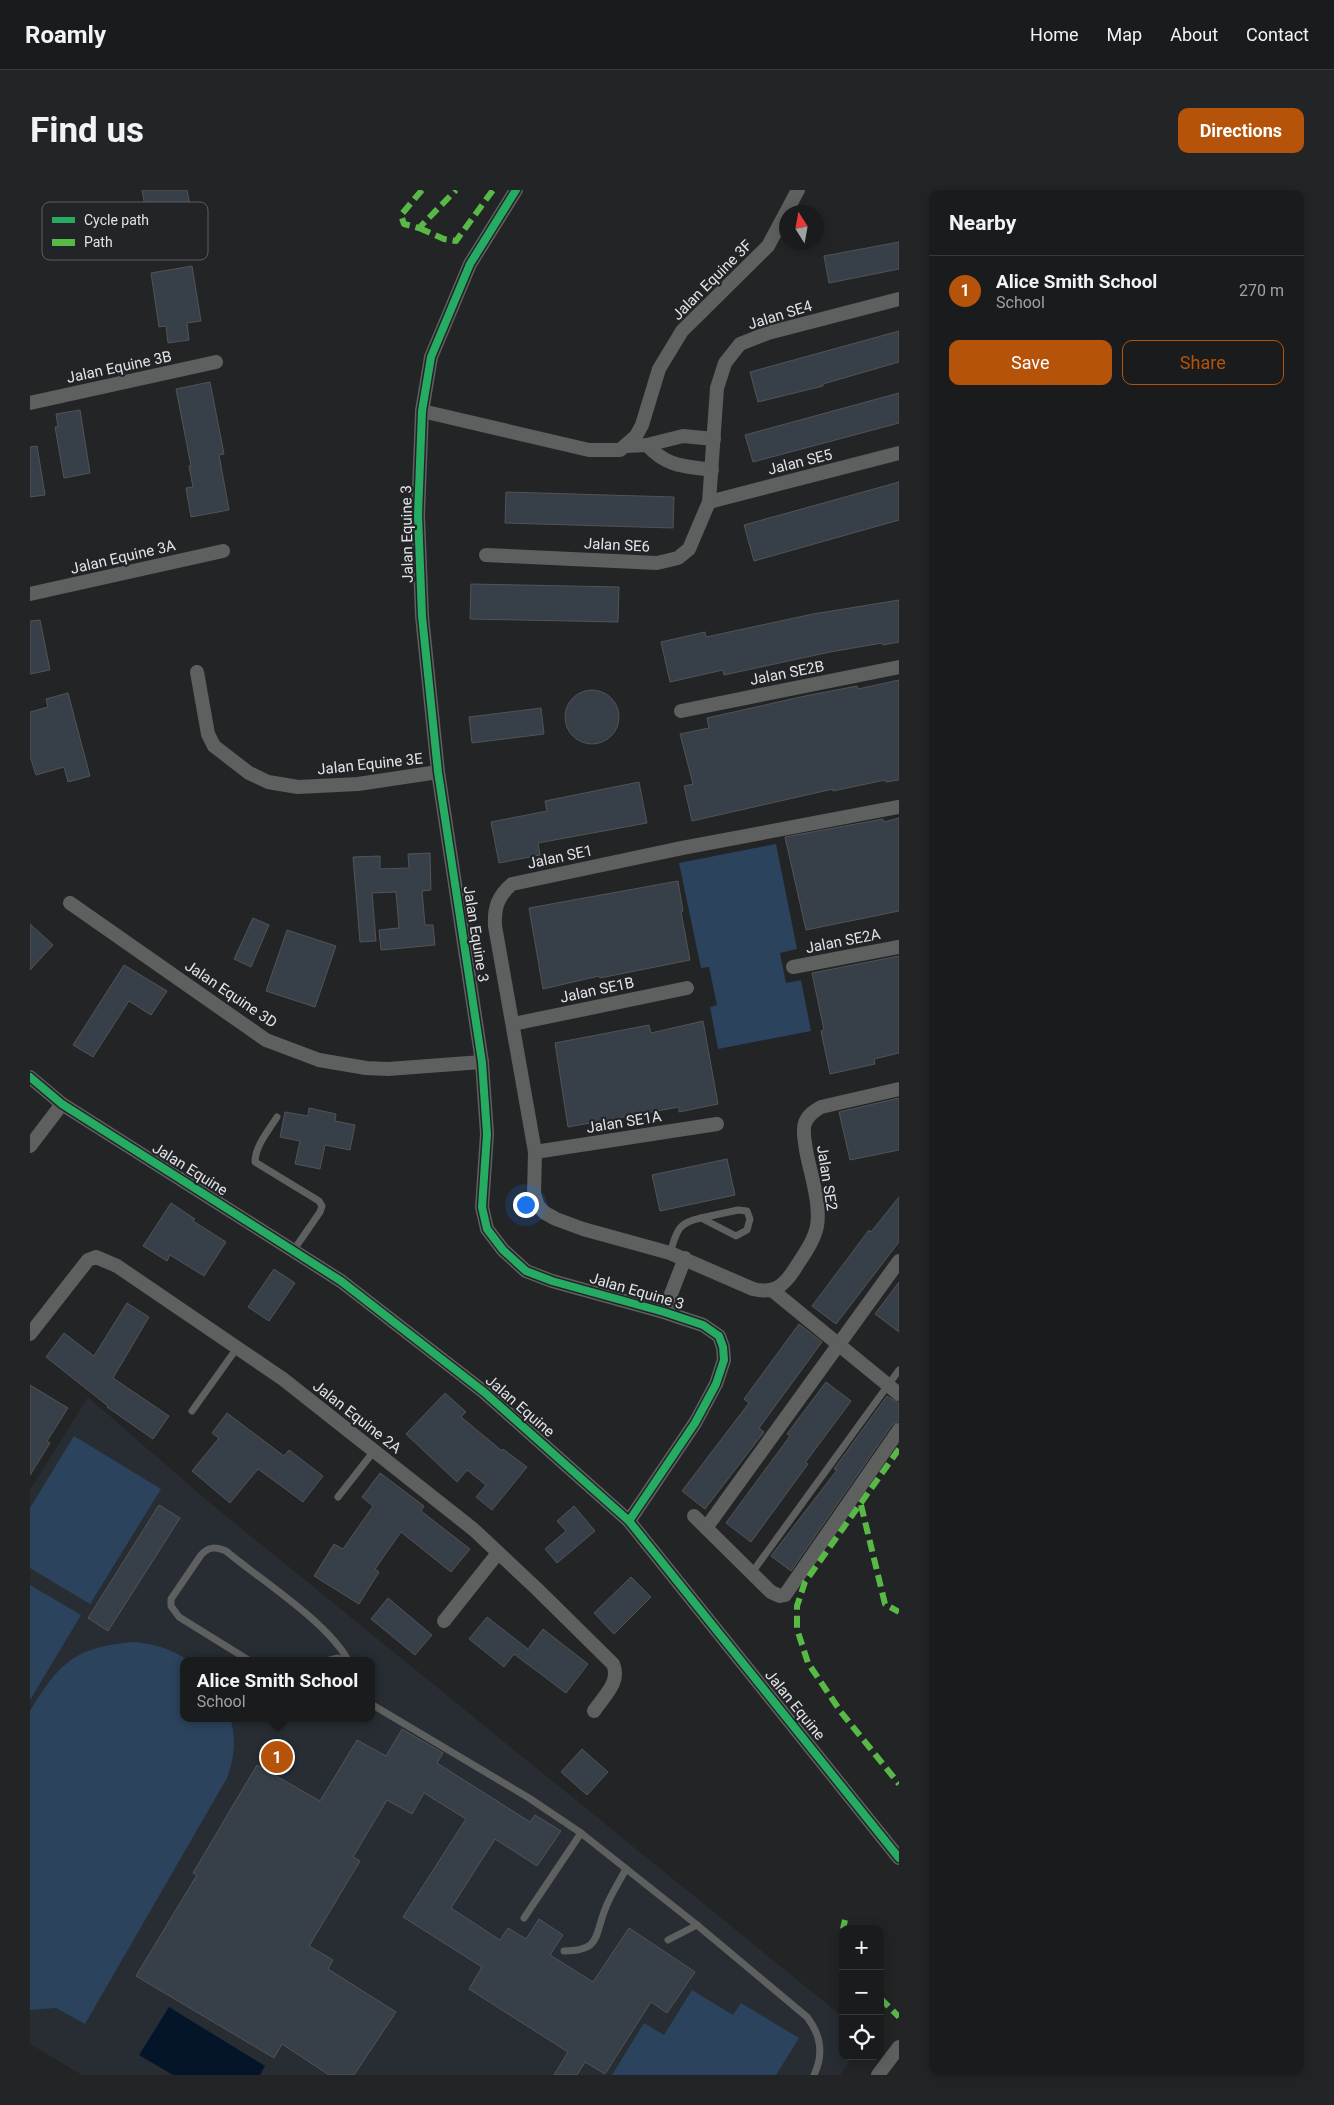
<!DOCTYPE html>
<meta charset="utf-8">
<style>
body{margin:0;font-family:Roboto,sans-serif;background:#232425;color:#f1f3f6}
.controls{position:absolute;right:15px;bottom:15px;display:grid;overflow:hidden;border-radius:10px;box-shadow:0 2px 12px #0003}
.controls button{width:45px;height:45px;display:grid;place-items:center;padding:0;border:0;border-bottom:1px solid #38393b;background:#1a1b1c;color:#f1f3f6;font:25px sans-serif}
.compass{position:absolute;left:749px;top:15px;width:45px;height:45px;border-radius:50%;background:#1a1b1c;box-shadow:0 2px 12px #0003;rotate:349deg}
.you{position:absolute;left:495px;top:1014px;width:18px;height:18px;margin:-12px;border:4px solid #fff;border-radius:50%;background:#1a73e8;box-shadow:0 0 0 8px #1a73e833}
.badge{display:grid;place-items:center;width:32px;height:32px;border-radius:50%;background:#b45309;color:#fff;font-size:16px;font-weight:700}
.pin{position:absolute;translate:-50% -50%;border:2px solid #fff;box-shadow:0 1px 5px #0006}
.popup{position:absolute;left:150px;top:1467px;width:195px;height:65px;box-sizing:border-box;display:grid;place-content:center;border-radius:10px;background:#1a1b1c;filter:drop-shadow(0 1px 4px #0005);font-size:16px;white-space:nowrap;color:#9fa1a3}
.popup b{font-size:19px;color:#f1f3f6}
.popup::after{content:'';position:absolute;left:50%;top:100%;margin-left:-10px;border:10px solid transparent;border-top-color:#1a1b1c}
.list{margin:0;padding:0;list-style:none}
h2{display:flex;justify-content:space-between;align-items:center;height:65px;margin:0;padding:0 20px;font-size:21px}
h2 small{font-size:16px;font-weight:400;color:#9fa1a3}
.list li{display:grid;grid-template-columns:32px 1fr auto;gap:15px;align-items:center;box-sizing:border-box;height:70px;padding:0 20px;border-top:1px solid #38393b}
.list b{display:block;font-size:19px;white-space:nowrap}
.list p{margin:0;font-size:16px;white-space:nowrap;color:#9fa1a3}
.list em{font-size:16px;font-style:normal;color:#9fa1a3}
.actions{display:flex;gap:10px;padding:15px 20px}
.actions a{flex:1;padding:11px 0;border:1px solid #b45309;border-radius:10px;text-align:center;font-size:18px;color:#b45309}
.actions .main{background:#b45309;color:#fff}
.icon{flex:none;width:28px;height:28px;fill:none;stroke:currentColor;stroke-width:2;stroke-linecap:round;stroke-linejoin:round}
.map{position:relative;flex:none;width:869px;height:1885px;overflow:hidden;border-radius:10px}
header{display:flex;align-items:center;gap:30px;box-sizing:border-box;height:70px;padding:0 25px;background:#1a1b1c;border-bottom:1px solid #38393b}
header strong{font-size:24px}
nav{display:flex;gap:28px;margin-inline-start:auto;font-size:18px}
.intro{display:flex;align-items:center;justify-content:space-between;box-sizing:border-box;height:120px;padding:0 30px}
h1{margin:0;font-size:35px}
.button{padding:12px 22px;border-radius:10px;background:#b45309;color:#fff;font-size:18px;font-weight:700}
main{display:flex;gap:30px;padding:0 30px}
aside{flex:1;background:#1a1b1c;border-radius:10px;box-shadow:0 2px 12px #0003}
.map>svg:first-child{display:block}
</style>
<header>
<strong>Roamly</strong>
<nav><a>Home</a><a>Map</a><a>About</a><a>Contact</a></nav>
</header>
<div class="intro"><h1>Find us</h1><a class="button">Directions</a></div>
<main>
<div class="map">
<svg width="869" height="1885" viewBox="0 0 869 1885">
<rect width="100%" height="100%" fill="#232426"/>
<path fill="#272d33" fill-rule="evenodd" d="M 58,1207 L 174,1308 L 813,1827 L 813,1866 L 823,1866 L 810,1885 L 52,1885 L 0,1854 L 0,1300 ZM 153,1471 L 341,1471 L 341,1528 L 153,1528 Z"/>
<g fill="#2c435d">
<polygon points="746,654 767,759 750,763 756,793 771,790 781,841 688,859 680,817 687,815 679,777 671,778 649,673"/>
<polygon points="44,1246 131,1299 60,1414 0,1378 0,1318"/>
<polygon points="0,1395 51,1425 0,1510"/>
<path d="M 104,1452 C 125,1454 142,1459 159,1471 L 153,1471 L 153,1528 L 200,1528 C 207,1548 204,1569 197,1588 L 55,1834 L 26,1818 L 0,1820 L 0,1521 C 30,1472 45,1457 104,1452 Z"/>
<polygon points="662,1800 703,1825 711,1813 769,1848 746,1885 582,1885 614,1833 634,1845"/>
</g>
<polygon fill="#04152a" points="139,1817 235,1876 230,1885 143,1885 109,1865"/>
<g fill="#374049" stroke="#535355">
<polygon points="112,0 157,0 164,36 120,44"/>
<polygon points="869,52 869,79 799,93 794,66"/>
<polygon points="162,76 171,131 157,133 159,150 138,153 136,136 129,137 121,83"/>
<polygon points="869,141 869,172 793,194 793,196 728,212 720,182"/>
<polygon points="180,192 194,264 189,265 199,320 161,327 156,298 163,297 159,276 161,276 146,199"/>
<polygon points="869,203 869,233 723,272 715,245"/>
<polygon points="50,220 60,283 34,288 25,237 28,237 26,224"/>
<polygon points="7,256 15,305 0,307 0,257"/>
<polygon points="869,292 869,330 724,371 714,335"/>
<polygon points="476,302 644,307 643,338 475,333"/>
<polygon points="441,394 589,397 588,432 440,429"/>
<polygon points="869,410 869,452 853,455 852,453 800,462 694,485 693,480 640,492 631,452 675,442 676,447 783,424"/>
<polygon points="10,430 20,480 0,484 0,431"/>
<polygon points="869,490 869,590 856,592 855,590 803,601 803,599 662,631 654,596 663,594 650,544 679,538 677,528 775,506 827,496 828,499"/>
<circle cx="562" cy="527" r="27"/>
<polygon points="38,503 60,586 38,592 34,577 6,585 0,566 0,522 18,517 16,509"/>
<polygon points="511,518 514,544 442,553 439,527"/>
<polygon points="609,592 617,633 508,653 510,665 469,673 461,632 517,621 515,611"/>
<polygon points="869,628 869,721 776,740 755,647 853,629 854,632"/>
<polygon points="400,663 401,700 392,701 395,735 403,735 405,755 351,760 349,740 369,738 366,702 342,703 346,751 330,752 323,667 350,666 350,679 379,678 378,664"/>
<polygon points="648,691 653,721 651,722 660,770 570,788 569,786 513,799 499,718"/>
<polygon points="223,728 239,735 221,777 204,769"/>
<polygon points="0,734 23,755 0,780"/>
<polygon points="257,740 306,756 285,817 236,801"/>
<polygon points="869,766 869,863 844,869 845,874 800,884 791,841 794,840 782,783"/>
<polygon points="94,775 137,801 121,825 99,811 63,867 43,855"/>
<polygon points="673,831 688,914 649,922 649,917 538,937 525,853 619,835 621,843"/>
<polygon points="869,908 869,960 820,970 809,922"/>
<polygon points="279,918 306,924 305,931 325,935 320,960 295,955 290,979 265,974 270,951 250,947 255,922 278,926"/>
<polygon points="697,969 705,1005 630,1021 622,985"/>
<polygon points="869,1007 869,1052 806,1134 782,1116 839,1040 841,1042"/>
<polygon points="141,1013 165,1029 163,1031 196,1052 174,1086 140,1065 137,1071 113,1056"/>
<polygon points="244,1079 265,1093 239,1131 218,1117"/>
<polygon points="869,1092 869,1142 845,1124"/>
<polygon points="97,1113 119,1127 83,1188 139,1226 123,1249 77,1217 78,1216 16,1167 34,1143 64,1166"/>
<polygon points="769,1134 792,1152 729,1238 734,1242 675,1319 652,1301 719,1213 714,1209"/>
<polygon points="796,1192 821,1211 775,1273 778,1274 721,1352 696,1333 760,1246 757,1244"/>
<polygon points="0,1195 38,1218 17,1251 20,1253 0,1285"/>
<polygon points="415,1203 436,1222 431,1227 472,1261 473,1259 497,1277 462,1320 446,1307 456,1295 437,1280 427,1292 376,1244"/>
<polygon points="857,1206 869,1213 869,1231 862,1235 761,1381 741,1366 807,1280 804,1279"/>
<polygon points="197,1223 254,1266 259,1260 293,1286 273,1312 228,1279 200,1313 162,1281 189,1248 182,1243"/>
<polygon points="350,1283 394,1316 391,1321 440,1359 421,1382 371,1342 345,1379 349,1382 329,1414 284,1386 304,1354 313,1359 343,1316 332,1307"/>
<polygon points="129,1315 150,1328 78,1441 58,1428"/>
<polygon points="544,1316 565,1341 527,1373 515,1359 536,1341 527,1331"/>
<polygon points="601,1387 621,1407 584,1444 564,1423"/>
<polygon points="358,1408 402,1445 385,1465 341,1429"/>
<polygon points="457,1427 498,1459 513,1439 558,1474 536,1503 484,1464 474,1477 439,1449"/>
<polygon points="372,1539 413,1563 407,1573 500,1632 505,1625 531,1641 507,1676 465,1649 421,1718 470,1750 478,1738 496,1749 509,1729 533,1745 520,1765 563,1792 599,1738 665,1782 637,1823 621,1812 575,1884 555,1872 547,1885 524,1885 538,1862 439,1799 452,1777 373,1727 436,1629 394,1603 382,1624 357,1610 323,1667 330,1671 279,1756 303,1770 298,1779 366,1822 324,1885 299,1885 252,1854 244,1868 106,1786 167,1685 163,1683 227,1575 290,1611 327,1550 356,1566"/>
<polygon points="552,1559 578,1582 557,1605 531,1582"/>
</g>
<g fill="none" stroke-linecap="round" stroke-linejoin="round">
<g stroke="#5e5f5f" stroke-width="7">
<path d="M 247,927 C 239,940 225,956 225,972 L 289,1011 L 292,1016 L 290,1022 L 263,1061"/>
<polygon points="708,1020 717,1021 720,1029 717,1040 706,1046 671,1028"/>
<path d="M 640,1063 C 647,1041 647,1033 671,1028"/>
<polyline points="162,1221 207,1158"/>
<polyline points="308,1307 344,1261"/>
<polyline points="721,1384 869,1180"/>
<path d="M 220,1471 L 149,1427 L 141,1416 L 141,1409 L 171,1365 C 179,1356 186,1357 196,1361 C 232,1391 296,1431 318,1470"/>
<polyline points="296,1471 308,1468 318,1471"/>
<path d="M 341,1514 L 499,1608 L 551,1643 L 667,1735 L 777,1827 C 791,1845 794,1864 784,1885"/>
<polyline points="494,1728 551,1643"/>
<polyline points="638,1750 667,1735"/>
<path d="M 534,1761 C 572,1761 564,1745 576,1717 C 581,1704 589,1692 596,1679"/>
</g>
<g stroke="#5e5f5f" stroke-width="14">
<polyline points="486,0 440,74 401,167 392,221 388,325 392,426 408,582 452,872 457,944 452,1017 457,1039 473,1060 496,1081 522,1091 634,1122 673,1135 689,1146 693,1157 694,1170 686,1194 665,1233 599,1331"/>
<polyline points="0,213 186,172"/>
<polyline points="392,221 559,260 590,260 606,246 612,235 629,179 652,141 738,56 768,0"/>
<path d="M 617,255 C 637,277 654,276 682,280"/>
<polyline points="597,256 617,255 653,246 684,249"/>
<polyline points="679,312 869,263"/>
<polyline points="456,365 627,373 648,368 659,359 679,312 687,198 695,173 710,154 738,143 869,109"/>
<polyline points="0,404 193,361"/>
<polyline points="167,482 178,544 184,556 219,583 238,592 268,597 328,594 408,582"/>
<polyline points="651,521 869,477"/>
<path d="M 869,617 L 652,658 L 482,694 C 468,706 464,717 465,736 L 505,962 L 504,1004 L 508,1016 L 515,1023 L 526,1029 L 553,1039 L 640,1063 L 723,1099 C 743,1104 753,1097 764,1080 C 772,1067 784,1052 787,1036 C 791,1014 780,982 776,960 C 775,951 772,941 775,933 C 778,925 784,921 791,917 L 869,899"/>
<polyline points="40,713 236,850 289,870 336,878 358,879 452,872"/>
<polyline points="763,777 869,757"/>
<polyline points="483,834 657,798"/>
<polyline points="0,887 32,914 311,1091 454,1202 599,1331 869,1668"/>
<polyline points="0,956 32,914"/>
<polyline points="505,962 687,934"/>
<polyline points="742,1100 869,1204"/>
<polyline points="634,1122 655,1068"/>
<path d="M 0,1144 L 58,1070 L 66,1067 L 87,1076 L 253,1189 L 443,1339 L 507,1399 L 583,1474 C 591,1492 574,1506 564,1521"/>
<polyline points="664,1326 741,1402 750,1406 755,1405 869,1240"/>
<polyline points="676,1338 869,1071"/>
<polyline points="414,1431 468,1363"/>
<polyline points="848,1885 869,1857"/>
</g>
<g stroke="#58b947" stroke-width="6" stroke-dasharray="12 6" stroke-linecap="butt">
<polyline points="392,0 371,25 374,34 389,38 426,0"/>
<polyline points="389,38 414,49 426,51 463,0"/>
<polyline points="869,1259 775,1392 767,1416 767,1439 778,1473 811,1522 869,1594"/>
<polyline points="831,1315 855,1414 869,1422"/>
<polyline points="813,1739 815,1730"/>
<polyline points="850,1808 869,1827"/>
</g>
<defs>
<g id="cycleway">
<polyline points="486,0 440,74 401,167 392,221 388,325 392,426 408,582 452,872 457,944 452,1017 457,1039 473,1060 496,1081 522,1091 634,1122 673,1135 689,1146 693,1157 694,1170 686,1194 665,1233 599,1331"/>
<polyline points="0,887 32,914 311,1091 454,1202 599,1331 869,1668"/>
</g>
</defs>
<use href="#cycleway" stroke="#222427" stroke-width="11"/>
<use href="#cycleway" stroke="#26ab63" stroke-width="8"/>
</g>
<g text-anchor="middle" stroke-width="4.5" stroke-linejoin="round" paint-order="stroke">
<g font-size="15" fill="#e2e3e5" stroke="#222427">
<text transform="translate(682 90) rotate(-45)" y="5">Jalan Equine 3F</text>
<text transform="translate(750 125) rotate(-17)" y="5">Jalan SE4</text>
<text transform="translate(89 177) rotate(-12)" y="5">Jalan Equine 3B</text>
<text transform="translate(770 272) rotate(-14)" y="5">Jalan SE5</text>
<text transform="translate(377 344) rotate(-91)" y="5">Jalan Equine 3</text>
<text transform="translate(587 355) rotate(3)" y="5">Jalan SE6</text>
<text transform="translate(93 367) rotate(-13)" y="5">Jalan Equine 3A</text>
<text transform="translate(757 483) rotate(-11)" y="5">Jalan SE2B</text>
<text transform="translate(340 574) rotate(-6)" y="5">Jalan Equine 3E</text>
<text transform="translate(530 667) rotate(-12)" y="5">Jalan SE1</text>
<text transform="translate(446 744) rotate(81)" y="5">Jalan Equine 3</text>
<text transform="translate(813 751) rotate(-11)" y="5">Jalan SE2A</text>
<text transform="translate(567 800) rotate(-12)" y="5">Jalan SE1B</text>
<text transform="translate(201 804) rotate(34)" y="5">Jalan Equine 3D</text>
<text transform="translate(594 932) rotate(-9)" y="5">Jalan SE1A</text>
<text transform="translate(160 979) rotate(32)" y="5">Jalan Equine</text>
<text transform="translate(797 988) rotate(81)" y="5">Jalan SE2</text>
<text transform="translate(607 1101) rotate(16)" y="5">Jalan Equine 3</text>
<text transform="translate(490 1216) rotate(41)" y="5">Jalan Equine</text>
<text transform="translate(327 1227) rotate(38)" y="5">Jalan Equine 2A</text>
<text transform="translate(765 1515) rotate(51)" y="5">Jalan Equine</text>
</g>
</g>
<rect x="12" y="12" width="166" height="58" rx="8" fill="#222427" stroke="#5c5d60" stroke-width="1"/>
<rect x="22" y="27" width="23" height="6" fill="#26ab63"/>
<rect x="22" y="49" width="23" height="7" fill="#58b947"/>
<g font-size="14" fill="#e2e3e5">
<text x="54" y="35">Cycle path</text>
<text x="54" y="57">Path</text>
</g>
</svg>
<div class="controls">
<button>+</button>
<button>−</button>
<button><svg class="icon" aria-label="locate" viewBox="0 0 24 24"><circle cx="12" cy="12" r="6"/><path d="M12 2v4M12 18v4M2 12h4M18 12h4"/></svg></button>
</div>
<svg class="compass" viewBox="-18 -18 36 36"><path d="M0-13l5 13h-10z" fill="#e53935"/><path d="M0 13l5-13h-10z" fill="#9fa1a3"/></svg>
<div class="you"></div>
<div class="pin badge" style="left:247px;top:1567px">1</div>
<div class="popup"><b>Alice Smith School</b>School</div>
</div>
<aside>
<h2>Nearby<small></small></h2>
<ul class="list">
<li><span class="badge">1</span><div><b>Alice Smith School</b><p>School</p></div><em>270 m</em></li>
</ul>
<div class="actions"><a class="main">Save</a><a>Share</a></div>
</aside>
</main>
